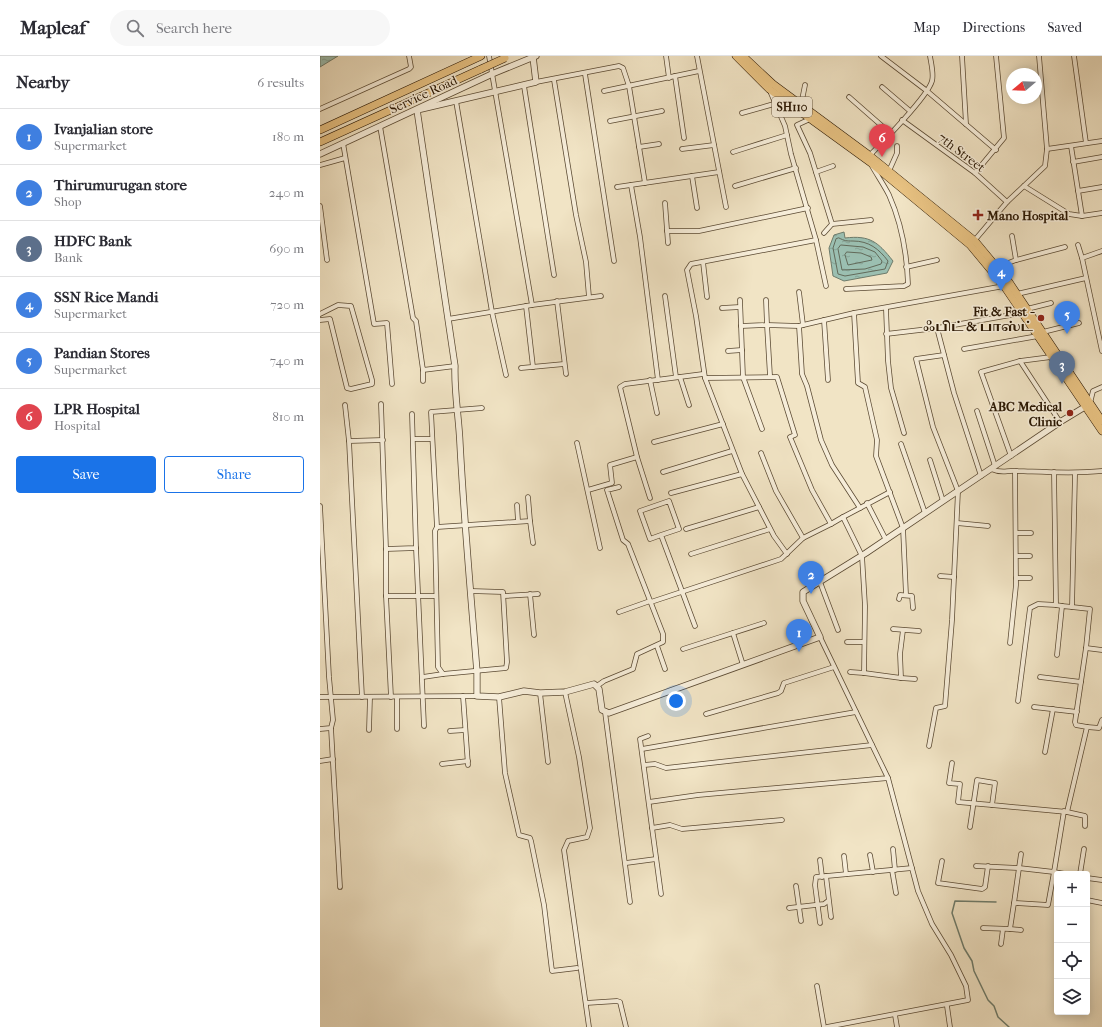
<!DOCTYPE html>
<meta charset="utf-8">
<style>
body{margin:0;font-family:"IM FELL French Canon","Noto Serif Tamil",serif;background:#f7f7f7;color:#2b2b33}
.controls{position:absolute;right:12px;bottom:12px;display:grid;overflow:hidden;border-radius:4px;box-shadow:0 2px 10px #0003}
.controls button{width:36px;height:36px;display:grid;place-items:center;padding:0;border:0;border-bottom:1px solid #e1e1e2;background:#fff;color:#2b2b33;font:20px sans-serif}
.compass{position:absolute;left:686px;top:12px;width:36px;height:36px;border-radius:50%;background:#fff;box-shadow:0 2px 10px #0003;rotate:251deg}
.you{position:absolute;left:356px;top:645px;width:14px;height:14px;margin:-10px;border:3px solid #fff;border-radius:50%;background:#1a73e8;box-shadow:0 0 0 6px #1a73e833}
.badge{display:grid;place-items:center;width:26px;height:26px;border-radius:50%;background:#1a73e8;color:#fff;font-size:13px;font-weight:700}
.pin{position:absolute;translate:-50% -33px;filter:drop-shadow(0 1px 2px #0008)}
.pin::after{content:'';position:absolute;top:21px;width:14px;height:12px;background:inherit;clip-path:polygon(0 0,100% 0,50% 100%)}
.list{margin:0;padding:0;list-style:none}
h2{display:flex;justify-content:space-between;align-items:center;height:52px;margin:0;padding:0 16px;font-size:17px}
h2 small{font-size:13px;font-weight:400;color:#7c7c81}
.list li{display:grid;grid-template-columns:26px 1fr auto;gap:12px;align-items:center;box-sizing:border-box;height:56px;padding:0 16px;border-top:1px solid #e1e1e2}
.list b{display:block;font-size:15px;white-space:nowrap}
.list p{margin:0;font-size:13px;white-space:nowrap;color:#7c7c81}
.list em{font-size:13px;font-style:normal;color:#7c7c81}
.actions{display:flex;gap:8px;padding:12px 16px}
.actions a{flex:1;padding:9px 0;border:1px solid #1a73e8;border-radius:4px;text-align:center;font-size:14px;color:#1a73e8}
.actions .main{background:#1a73e8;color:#fff}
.icon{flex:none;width:22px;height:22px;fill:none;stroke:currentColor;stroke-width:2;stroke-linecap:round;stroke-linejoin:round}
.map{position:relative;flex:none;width:782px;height:971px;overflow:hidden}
header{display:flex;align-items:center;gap:24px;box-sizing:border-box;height:56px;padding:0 20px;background:#fff;border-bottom:1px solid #e1e1e2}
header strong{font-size:19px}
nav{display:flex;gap:22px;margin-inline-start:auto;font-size:14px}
.search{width:280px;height:36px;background:#f7f7f7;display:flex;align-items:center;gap:10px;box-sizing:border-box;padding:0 14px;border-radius:22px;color:#7c7c81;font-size:15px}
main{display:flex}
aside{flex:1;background:#fff}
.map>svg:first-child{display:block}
</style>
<header>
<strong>Mapleaf</strong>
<div class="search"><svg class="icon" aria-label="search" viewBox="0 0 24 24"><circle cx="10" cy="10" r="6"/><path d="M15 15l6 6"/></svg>Search here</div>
<nav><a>Map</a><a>Directions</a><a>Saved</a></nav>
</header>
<main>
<aside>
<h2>Nearby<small>6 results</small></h2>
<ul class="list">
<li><span class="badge" style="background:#3f7fe0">1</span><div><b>Ivanjalian store</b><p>Supermarket</p></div><em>180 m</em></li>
<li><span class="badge" style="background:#3f7fe0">2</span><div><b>Thirumurugan store</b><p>Shop</p></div><em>240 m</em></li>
<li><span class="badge" style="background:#5c6f8a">3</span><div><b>HDFC Bank</b><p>Bank</p></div><em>690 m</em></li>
<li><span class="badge" style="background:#3f7fe0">4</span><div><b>SSN Rice Mandi</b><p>Supermarket</p></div><em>720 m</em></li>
<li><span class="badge" style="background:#3f7fe0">5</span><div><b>Pandian Stores</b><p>Supermarket</p></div><em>740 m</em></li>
<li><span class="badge" style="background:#e0444e">6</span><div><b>LPR Hospital</b><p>Hospital</p></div><em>810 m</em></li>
</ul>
<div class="actions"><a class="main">Save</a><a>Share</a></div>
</aside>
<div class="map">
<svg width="782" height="971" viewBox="0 0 782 971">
<defs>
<pattern id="water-ripples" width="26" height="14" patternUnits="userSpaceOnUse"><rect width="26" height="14" fill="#9bbfb1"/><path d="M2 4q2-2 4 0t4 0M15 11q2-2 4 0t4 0" fill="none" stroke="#86a397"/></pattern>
</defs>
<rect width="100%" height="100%" fill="#f1e4c5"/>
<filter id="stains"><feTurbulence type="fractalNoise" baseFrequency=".005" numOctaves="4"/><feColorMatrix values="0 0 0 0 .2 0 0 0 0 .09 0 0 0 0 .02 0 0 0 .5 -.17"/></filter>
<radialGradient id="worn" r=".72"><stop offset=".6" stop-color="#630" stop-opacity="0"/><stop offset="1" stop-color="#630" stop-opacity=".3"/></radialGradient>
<g fill="url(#water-ripples)" stroke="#6d7b6b">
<polygon points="0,0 18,0 0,11"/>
<path d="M 524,176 L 525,182 C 550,179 558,186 573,205 L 567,217 L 524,225 L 513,220 L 509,192 L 514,179 Z"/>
</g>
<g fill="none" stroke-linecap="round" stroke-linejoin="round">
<g stroke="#626a5a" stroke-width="1">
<path d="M 519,182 C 525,185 526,185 533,185 C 549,185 559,193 568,205 L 565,213 L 525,220 L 518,218 L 513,192 L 516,183 Z"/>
<polygon points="521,189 543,191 555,196 562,205 561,208 545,213 522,214 518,193"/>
<polygon points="527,196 541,197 551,201 552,204 528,209 525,199"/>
</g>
<polyline stroke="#6d7b6b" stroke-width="1.5" points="676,846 635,845 632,857 644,892 652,905 654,915 668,944 674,950 678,961 689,971"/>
<defs>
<g id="minor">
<polyline points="346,0 349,22"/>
<polyline points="377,0 406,151"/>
<polyline points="561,0 607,35 676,94"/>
<polyline points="642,0 646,68"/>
<polyline points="754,0 766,87"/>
<polyline points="265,18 294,205"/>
<polyline points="355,20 364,82"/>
<polyline points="234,24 256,159 266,206 269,241"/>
<polyline points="216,26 299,10 303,12 309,30 325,127"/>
<polyline points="204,30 234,219"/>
<polyline points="562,31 590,55"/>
<polyline points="284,35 379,15"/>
<polyline points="450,35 465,70 471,98 496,184 371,208 367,214 376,260 385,322 457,321 475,379 470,381 492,434 511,468 523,461 542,500 545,550 544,617 530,616"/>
<polyline points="529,41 570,77"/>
<polyline points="136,45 172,256 186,319"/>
<polyline points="481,49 485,29"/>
<polyline points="0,53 89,13 91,11 89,0"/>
<polyline points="422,57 454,48"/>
<polyline points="490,63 477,69 490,97 512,168 504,177"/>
<polyline points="582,64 655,117 687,146"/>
<polyline points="290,65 342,55"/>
<polyline points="60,70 93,262 96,265 103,314 135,310"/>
<polyline points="23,87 54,268 67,267 72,328"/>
<polyline points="751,90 762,160 782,157"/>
<polyline points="319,91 339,88"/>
<polyline points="362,93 394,89"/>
<polyline points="727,93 782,85"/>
<polyline points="413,96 467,79"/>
<path d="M 549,100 C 562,87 608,40 612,25 C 614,18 611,7 610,0"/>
<polyline points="753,106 782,101"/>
<polyline points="0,109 25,102"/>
<polyline points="569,115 577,97 577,90"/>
<polyline points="496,116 513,110"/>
<polyline points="655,117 684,82 676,0"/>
<polyline points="372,120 377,152"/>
<polyline points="311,129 320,181 338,324"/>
<polyline points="415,130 476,112"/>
<polyline points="704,130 749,158 762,160"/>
<polyline points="297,131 399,116"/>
<polyline points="758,135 782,131"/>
<polyline points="345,147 348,187"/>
<polyline points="0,150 7,204"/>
<polyline points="512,168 551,164"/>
<polyline points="347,175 379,175 488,152"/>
<polyline points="692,180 696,204"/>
<polyline points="496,184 506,230"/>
<polyline points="654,185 687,146 725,110 727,93 719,0"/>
<polyline points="758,189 762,202"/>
<polyline points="782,195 762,202 782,295"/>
<polyline points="383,206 387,241"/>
<polyline points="586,211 617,204"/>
<polyline points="678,211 696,204 745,191"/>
<path d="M 526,233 L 584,230 L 588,228 C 587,199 581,166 569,139 C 564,129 557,119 552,110"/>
<polyline points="479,236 483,269"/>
<polyline points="697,238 766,222"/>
<polyline points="345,240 356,321"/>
<polyline points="420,244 423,321 442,373"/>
<polyline points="237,245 246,318"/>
<polyline points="212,249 281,240"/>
<polyline points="206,250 213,311"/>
<polyline points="402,252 420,251"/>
<polyline points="566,253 568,305 571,332 584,377"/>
<polyline points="707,253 731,247"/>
<polyline points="534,257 538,327 545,331 557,384 556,400 583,472 586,539"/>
<polyline points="0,258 18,249 31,250 52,324 52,328 31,333 27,332 10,263 0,264"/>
<polyline points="128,263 212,249 169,0"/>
<polyline points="504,264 508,324"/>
<polyline points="421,270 447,269 446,244"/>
<polyline points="479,270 482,318 487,330 501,384 512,409 540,452 523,461"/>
<polyline points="617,272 634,337 661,420"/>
<polyline points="723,276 759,267"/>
<polyline points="566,278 617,272 702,257"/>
<polyline points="644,293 718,280"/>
<polyline points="408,295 422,294"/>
<polyline points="700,305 740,366"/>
<polyline points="201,312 244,308"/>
<polyline points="103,314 103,325"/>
<polyline points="450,320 447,269 479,270 534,257 684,230"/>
<polyline points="360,321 369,349"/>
<polyline points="385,322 422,418 454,480 467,498"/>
<polyline points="330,324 337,357"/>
<polyline points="770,347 773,335 782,331"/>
<polyline points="61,348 66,493 96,492 92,358"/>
<polyline points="25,349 29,385"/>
<polyline points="657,355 675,410"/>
<polyline points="93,383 112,383"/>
<polyline points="334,386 403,368"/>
<polyline points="257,387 280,492"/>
<polyline points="581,388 605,457"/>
<polyline points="441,397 456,435 483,482 511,468"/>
<polyline points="691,400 661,316 700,305 731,301"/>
<polyline points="610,404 623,445"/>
<path d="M 671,413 C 682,418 686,414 698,415 C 726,416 754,418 782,415"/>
<polyline points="343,416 412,395"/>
<polyline points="734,416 736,549 742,550"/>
<polyline points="268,434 292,427 290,409 317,401"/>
<polyline points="351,437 422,418"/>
<polyline points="330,442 317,401 300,331 305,328 383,318"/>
<polyline points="547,447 566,484"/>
<polyline points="197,449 198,465"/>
<polyline points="0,450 9,621 13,664 11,672 0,673"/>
<polyline points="540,452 570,436"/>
<polyline points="210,465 213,487"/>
<polyline points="637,467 668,470"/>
<polyline points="117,471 111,356 162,352"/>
<polyline points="366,473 439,451"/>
<polyline points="696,477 711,477"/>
<polyline points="341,479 330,483 320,455 349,445 359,473 341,479 375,570"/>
<polyline points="96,492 104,670"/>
<polyline points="66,493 66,540"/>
<polyline points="371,498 450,473"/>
<polyline points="696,500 710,500"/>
<polyline points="620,520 634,521"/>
<polyline points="696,522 710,522"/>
<polyline points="500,526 518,574"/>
<polyline points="151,535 183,536 187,606 186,612 123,618 118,611 115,475 117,471 210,465 208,441"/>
<polyline points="210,538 214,579"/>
<polyline points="184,540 218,538"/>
<polyline points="579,543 580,539 592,540 593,552"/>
<polyline points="331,546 461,503 483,482"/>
<polyline points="299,556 330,545"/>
<polyline points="573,573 599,575"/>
<polyline points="413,577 423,609"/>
<polyline points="527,586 544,586"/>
<polyline points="690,587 696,529 695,415"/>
<polyline points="337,590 345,613"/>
<polyline points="766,592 782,594"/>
<polyline points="363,593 444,567"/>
<polyline points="737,599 742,550 752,551 755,418"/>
<polyline points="544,617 581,622 580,598 583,574"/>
<polyline points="103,621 123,618"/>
<polyline points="720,621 761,626"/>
<polyline points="581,622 595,623"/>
<polyline points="277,630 284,625 313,613 317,598 343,586 343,578 308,488 303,484 287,434 299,431"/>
<polyline points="245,636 259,701 270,772 267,781 248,785 244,794 269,971"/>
<polyline points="220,637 228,706"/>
<polyline points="143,640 148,709"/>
<polyline points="0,641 157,640"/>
<polyline points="42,641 29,385 63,384"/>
<polyline points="71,641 66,540 116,540"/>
<polyline points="77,641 77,673"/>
<polyline points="179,641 185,717 199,779 210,782 211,785 224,849 232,915 257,912"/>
<polyline points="698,645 710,552 718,548 736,549"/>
<polyline points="714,651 757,656"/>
<polyline points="285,656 310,846"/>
<polyline points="386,658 458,637 461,635 464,627 514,611"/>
<polyline points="767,671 779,672 782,664"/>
<polyline points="11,672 20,831"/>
<polyline points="49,674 50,641"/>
<polyline points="130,675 145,674"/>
<polyline points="328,680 320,683 341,838"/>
<polyline points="609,690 616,652 625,650 632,564 638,435 613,371 596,303 624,299"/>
<polyline points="322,693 536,656"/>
<polyline points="725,696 733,653"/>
<polyline points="0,705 13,703"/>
<polyline points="632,707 629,727 640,728 638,746 672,749"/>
<polyline points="122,708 148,705"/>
<polyline points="324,709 335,708 346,712 552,689"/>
<polyline points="329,746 378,739 568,722 500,581"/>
<polyline points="747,756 767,671 756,669 755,666 766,592 770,553 752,551"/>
<polyline points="650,771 657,724 675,727 672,749 747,756 765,760 765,770"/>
<polyline points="332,772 350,769 362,773 462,764"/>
<polyline points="573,793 575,814"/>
<polyline points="550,799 553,816"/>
<polyline points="524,800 526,818"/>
<polyline points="500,804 502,821"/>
<polyline points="622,805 618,827 662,833 665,831 668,810"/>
<polyline points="306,807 336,803"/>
<polyline points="656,810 699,812 734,816 744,755"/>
<polyline points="572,814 576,837"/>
<polyline points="760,818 764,793"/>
<polyline points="506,820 511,861"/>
<polyline points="767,822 782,824"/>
<polyline points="476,830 481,865"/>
<polyline points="767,844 782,847"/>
<polyline points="694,847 701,798"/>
<polyline points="469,852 504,848 508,845"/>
<polyline points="500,867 495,829 496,821 592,812"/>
<polyline points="663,872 690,873 694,847 728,849 734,816 745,818"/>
<polyline points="690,873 701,874"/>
<polyline points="681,888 683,873"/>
<polyline points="497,930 504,971"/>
<polyline points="266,947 297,945 300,946 306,971"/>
<polyline points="627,950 630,971"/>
<polyline points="575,959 577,971"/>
<polyline points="507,971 648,944 646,930 631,899 612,868 598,835 568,722"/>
</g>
<g id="tertiary">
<path d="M 213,1 L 216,26 L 97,54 L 135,310 C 134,336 139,362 140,388 C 144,464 151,540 157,616 L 157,640 L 179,641 L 204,635 L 220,637 L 245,636 L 274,628 L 279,633 L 282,654 L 289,657 L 500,581 L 483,545 L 483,536 L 546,497 L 740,366 L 768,349"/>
<polyline points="0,98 172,18 216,0"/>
</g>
<g id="primary">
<polyline points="416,0 449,33 551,107 650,189 684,230 782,375"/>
<polyline points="423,0 453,28 549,99 655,185 689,226 782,365"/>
</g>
<g id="trunk">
<polyline points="0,74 161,0"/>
<polyline points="0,86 161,13"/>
</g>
</defs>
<use href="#minor" stroke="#5b4a33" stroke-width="5.5"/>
<use href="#tertiary" stroke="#5b4a33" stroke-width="7"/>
<use href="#primary" stroke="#291602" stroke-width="8"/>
<use href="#trunk" stroke="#291602" stroke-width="8"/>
<use href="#minor" stroke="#f6edd9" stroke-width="4"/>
<use href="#tertiary" stroke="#f6edd9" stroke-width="5.5"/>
<use href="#primary" stroke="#e8c282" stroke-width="7"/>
<use href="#trunk" stroke="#e8c282" stroke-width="7"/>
<defs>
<polyline id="trunk-bridge" points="161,13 185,2"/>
</defs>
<use href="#trunk-bridge" stroke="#291602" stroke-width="8" stroke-linecap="butt"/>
<use href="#trunk-bridge" stroke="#e8c282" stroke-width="7"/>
</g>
<g fill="#8f2418" stroke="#f6edd9" stroke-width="1.5">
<path d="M656 153h4v4h4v4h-4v4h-4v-4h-4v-4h4z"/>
<circle cx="721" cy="262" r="4"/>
<circle cx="750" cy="357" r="4"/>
</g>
<g text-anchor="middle" stroke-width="3" stroke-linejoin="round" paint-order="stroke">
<rect fill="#f6edd9" stroke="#665642" stroke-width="1" x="452" y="41" width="40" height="20" rx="3"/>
<g font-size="12" font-weight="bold" fill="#291602">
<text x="472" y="55">SH110</text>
</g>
<g font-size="13" fill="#291602" stroke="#f6edd9">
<text transform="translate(103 38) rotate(-25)" y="5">Service Road</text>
<text transform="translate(642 96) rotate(37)" y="5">7th Street</text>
</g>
<g font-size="13" font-weight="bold" fill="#291602" stroke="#f6edd9" text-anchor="end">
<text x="667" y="164" text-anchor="start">Mano Hospital</text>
<text x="713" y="260">Fit &amp; Fast -<tspan x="713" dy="15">ஃபிட் &amp; பாஸ்ட்</tspan></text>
<text x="742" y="355">ABC Medical<tspan x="742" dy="15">Clinic</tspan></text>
</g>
</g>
<rect width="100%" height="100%" filter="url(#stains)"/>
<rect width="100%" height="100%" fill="url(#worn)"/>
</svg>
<div class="controls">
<button>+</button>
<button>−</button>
<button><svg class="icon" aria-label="locate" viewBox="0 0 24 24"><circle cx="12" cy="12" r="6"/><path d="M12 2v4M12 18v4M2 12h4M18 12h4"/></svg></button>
<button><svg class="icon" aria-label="layers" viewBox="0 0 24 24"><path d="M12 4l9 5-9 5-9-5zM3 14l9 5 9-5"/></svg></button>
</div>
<svg class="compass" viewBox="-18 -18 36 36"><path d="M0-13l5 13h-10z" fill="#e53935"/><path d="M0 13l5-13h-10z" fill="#7c7c81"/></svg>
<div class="you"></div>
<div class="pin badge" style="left:479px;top:596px;background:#3f7fe0">1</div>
<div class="pin badge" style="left:491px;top:538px;background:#3f7fe0">2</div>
<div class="pin badge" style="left:742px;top:328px;background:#5c6f8a">3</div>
<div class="pin badge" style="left:681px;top:235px;background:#3f7fe0">4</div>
<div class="pin badge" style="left:747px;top:278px;background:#3f7fe0">5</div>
<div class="pin badge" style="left:562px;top:101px;background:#e0444e">6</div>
</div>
</main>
